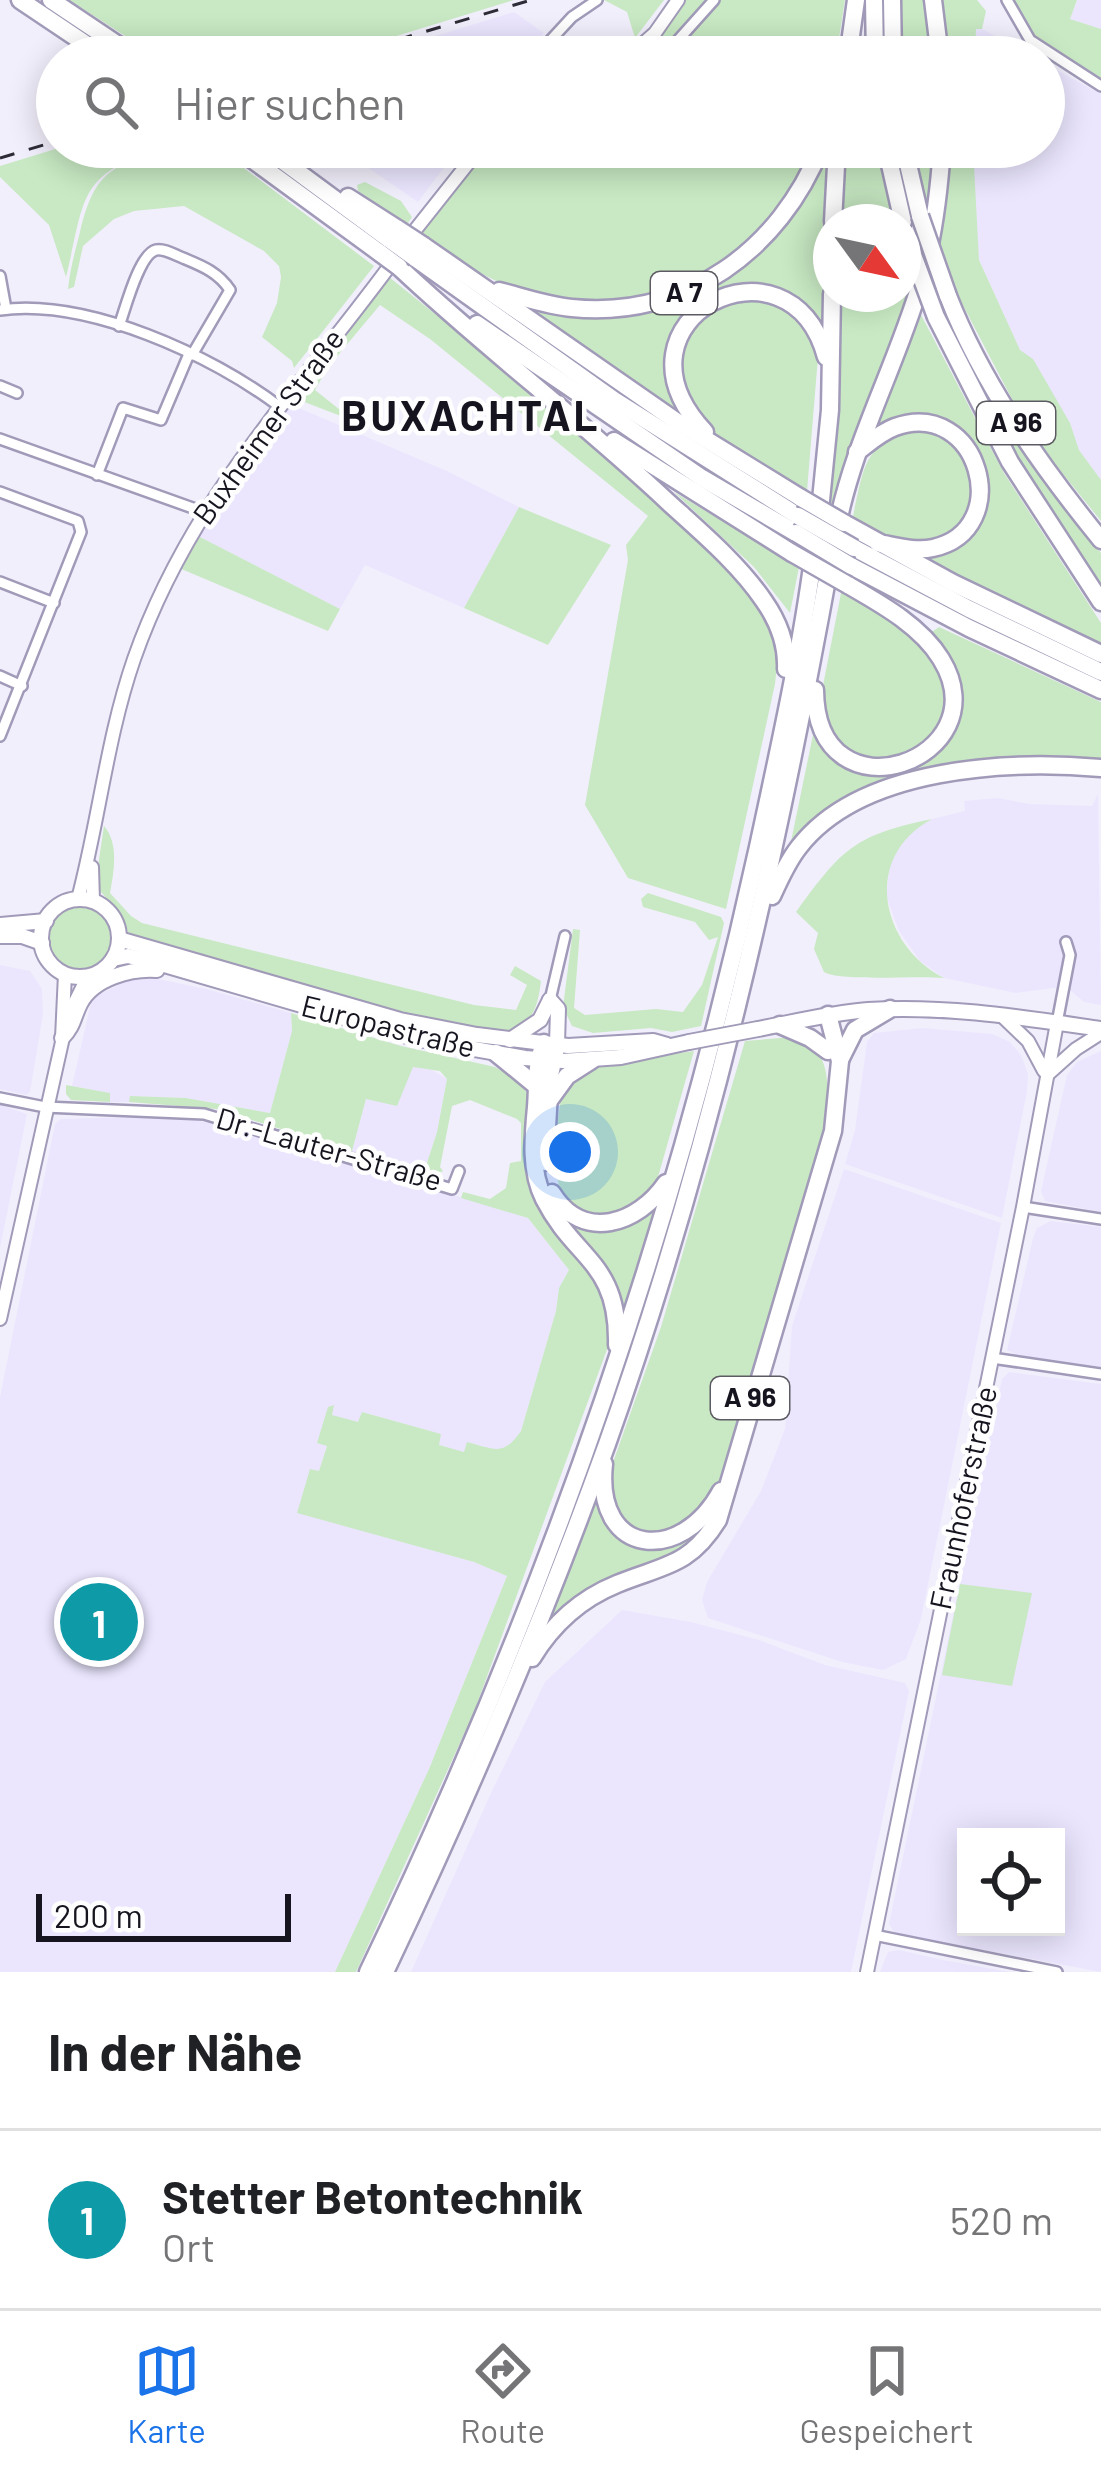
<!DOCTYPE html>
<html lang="de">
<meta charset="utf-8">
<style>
body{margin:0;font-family:Barlow,sans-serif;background:#f2f2f2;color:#202124}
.controls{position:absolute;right:36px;bottom:36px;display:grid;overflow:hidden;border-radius:0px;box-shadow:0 6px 30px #0003}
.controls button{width:108px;height:108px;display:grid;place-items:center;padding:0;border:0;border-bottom:3px solid #e0e0e0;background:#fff;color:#202124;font:60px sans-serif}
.compass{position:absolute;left:813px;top:204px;width:108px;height:108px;border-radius:50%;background:#fff;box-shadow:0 6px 30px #0003;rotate:123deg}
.scale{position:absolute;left:36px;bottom:30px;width:255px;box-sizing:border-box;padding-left:12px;border:6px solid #16141f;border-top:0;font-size:33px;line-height:42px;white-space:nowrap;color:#16141f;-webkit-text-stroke:9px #fefefe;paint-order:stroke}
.you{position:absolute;left:570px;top:1152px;width:42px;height:42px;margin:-30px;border:9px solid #fff;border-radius:50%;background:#1a73e8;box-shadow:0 0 0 18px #1a73e833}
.badge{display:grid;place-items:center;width:78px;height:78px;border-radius:50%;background:#1a73e8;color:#fff;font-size:39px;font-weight:700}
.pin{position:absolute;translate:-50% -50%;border:6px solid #fff;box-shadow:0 3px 12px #0006}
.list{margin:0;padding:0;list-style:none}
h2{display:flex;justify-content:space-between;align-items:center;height:156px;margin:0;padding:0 48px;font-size:51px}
h2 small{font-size:39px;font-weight:400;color:#757577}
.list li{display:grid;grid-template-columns:78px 1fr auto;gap:36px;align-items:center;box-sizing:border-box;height:180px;padding:0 48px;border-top:3px solid #e0e0e0}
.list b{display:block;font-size:45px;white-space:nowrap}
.list p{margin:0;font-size:39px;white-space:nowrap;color:#757577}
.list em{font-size:39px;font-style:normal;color:#757577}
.icon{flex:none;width:66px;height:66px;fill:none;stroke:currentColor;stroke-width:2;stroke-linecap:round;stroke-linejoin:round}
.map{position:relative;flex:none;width:1101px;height:1972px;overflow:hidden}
.search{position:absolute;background:#fff;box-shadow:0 6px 30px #0003;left:36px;right:36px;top:36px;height:132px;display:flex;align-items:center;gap:30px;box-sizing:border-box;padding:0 42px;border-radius:66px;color:#757577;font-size:45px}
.sheet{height:336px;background:#fff}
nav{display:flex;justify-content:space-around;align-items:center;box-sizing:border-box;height:168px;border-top:3px solid #e0e0e0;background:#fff;font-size:33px;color:#757577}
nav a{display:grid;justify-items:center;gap:6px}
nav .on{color:#1a73e8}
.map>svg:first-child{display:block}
</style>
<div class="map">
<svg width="1101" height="1972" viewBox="0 0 1101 1972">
<rect width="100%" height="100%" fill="#f2effc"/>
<g fill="#ebe6fe" fill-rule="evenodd">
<polygon points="1077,0 1101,0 1101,29 1070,19"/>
<polygon points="514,12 544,33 526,57 366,57"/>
<polygon points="976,28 982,29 1034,57 975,57"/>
<polygon points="1044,63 1101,94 1101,480 1079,450 1070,423 1020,350 979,260 976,237 973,147 1044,147"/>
<polygon points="338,147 459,147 418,202"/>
<polygon points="292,405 449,472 519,507 464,608 365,565 340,609 196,535 283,410"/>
<polygon points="1098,794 1101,1005 1084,1002 1071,991 1053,988 1016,993 944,978 920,961 899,931 886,896 891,857 907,833 932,819 965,811 964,801 998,798 1029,804 1092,806"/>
<polygon points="0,965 30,971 42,989 43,1014 30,1092 26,1095 0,1089"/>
<polygon points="139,975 206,989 291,1013 292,1031 270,1113 186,1098 131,1096 129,1102 110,1102 109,1093 72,1086 92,998"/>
<polygon points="923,1028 992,1034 1010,1042 1021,1055 1028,1074 1027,1091 1002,1218 845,1164 855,1130 867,1042 874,1033"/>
<polygon points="1101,1051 1101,1212 1045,1201 1041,1191 1067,1075 1077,1062"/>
<polygon points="413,1067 427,1067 447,1079 437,1132 423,1175 352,1151 366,1099"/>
<polygon points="0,1105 27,1114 0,1248"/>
<polygon points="172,1116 236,1128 528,1218 569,1270 559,1288 556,1311 521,1431 511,1446 499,1451 468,1442 464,1452 438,1445 440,1434 363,1412 359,1423 331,1415 318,1443 327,1445 319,1472 311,1469 298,1513 474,1562 507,1576 429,1769 335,1972 0,1972 0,1397 55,1124 61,1119"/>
<polygon points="844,1169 1001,1223 921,1619 906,1659 883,1670 842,1662 708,1618 702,1600 707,1582 761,1491 785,1429 792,1326"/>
<polygon points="1051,1221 1101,1227 1101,1369 1025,1359 1007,1350 1033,1238 1037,1228"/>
<path d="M 1009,1372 L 1101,1384 L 1101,1972 L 909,1936 L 894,1932 L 889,1924 L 1002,1379 ZM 966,1837 L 1056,1837 L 1056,1927 L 966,1927 Z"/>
<polygon points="622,1610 691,1622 759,1640 825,1665 905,1683 909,1691 907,1701 851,1972 411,1972 491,1793 545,1682"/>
<polygon points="899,1950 943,1960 1009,1972 880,1972 888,1952"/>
</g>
<g fill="#c8e9c3">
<polygon points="69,0 514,0 328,57 158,57"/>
<polygon points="604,0 664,0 635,38 627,12"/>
<polygon points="686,0 710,0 658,57 637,57 662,33"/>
<polygon points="719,0 845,0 836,57 669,57"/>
<polygon points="900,0 927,0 935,57 901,57"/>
<polygon points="939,0 977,0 986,11 982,29 976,29 975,57 947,57"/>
<polygon points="1014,0 1077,0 1070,19 1101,29 1101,80 1037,41"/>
<path d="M 62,147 L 167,147 C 77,173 86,195 66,277 L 49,225 L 0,177 L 0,166 Z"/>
<path d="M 180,147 L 216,147 L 374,266 L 294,368 L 292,361 L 262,337 L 277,303 L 281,277 L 279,266 L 264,251 L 184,206 L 134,211 L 114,219 L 83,246 L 74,287 L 68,289 C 70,270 75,251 80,232 C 96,164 117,165 180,147 Z"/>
<path d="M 490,147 L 814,147 C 775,247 678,314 568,302 C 512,296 464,265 418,236 L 461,177 Z"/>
<polygon points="842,147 876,147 893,222 839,222"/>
<polygon points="913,147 936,147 929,213 914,154"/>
<polygon points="948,147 973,147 979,260 1020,350 1033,359 1070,423 1079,450 1101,480 1101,521 1050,458 1016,407 956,292 937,238"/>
<path d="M 826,154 L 822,332 C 810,320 797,301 782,292 C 733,262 668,313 667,364 C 666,384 677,401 682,417 L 515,299 L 557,311 L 713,284 Z"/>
<polygon points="365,182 401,201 412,217 406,226 358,191 357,185"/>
<polygon points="903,257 913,288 847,456 834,505 827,500 838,294 903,294"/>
<path d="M 389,277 C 491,359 595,441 690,532 C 719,561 757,591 773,630 C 780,648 777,665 775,684 L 726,909 L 628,878 L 585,805 L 628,560 L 626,545 L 648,516 L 430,339 L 380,305 L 328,367 L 315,390 L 354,421 L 299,400 L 298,395 Z"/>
<path d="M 769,299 L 804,323 L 818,357 L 807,491 C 770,472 727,451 700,419 C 666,380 677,325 723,302 C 734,296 755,299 769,299 Z"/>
<path d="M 919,311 L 1004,473 L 1101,623 L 1101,646 L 920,558 C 942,551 950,541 964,524 C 998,481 992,464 953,428 L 876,431 Z"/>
<path d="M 985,393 L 1064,509 L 1101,553 L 1101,588 C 1060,527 1008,464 985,393 Z"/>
<path d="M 919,429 L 955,443 C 962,456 974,473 974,486 C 972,559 894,549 853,516 C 865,464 863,443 919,429 Z"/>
<polygon points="674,492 799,567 790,613 754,567"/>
<polygon points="519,507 611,545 548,645 464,608"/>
<polygon points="196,535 340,609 328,631 179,568"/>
<path d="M 842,588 C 884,612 955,652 944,710 C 942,721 937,735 928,743 C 917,752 898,757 885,763 L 842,748 L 819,706 Z"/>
<path d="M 939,627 L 1101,702 L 1101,763 L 890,781 L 789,851 L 814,730 C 820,741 827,754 839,760 C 856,770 899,776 917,767 C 935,757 944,739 955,722 L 929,634 Z"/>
<path d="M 932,819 C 861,857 881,946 944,978 C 917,975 840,982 824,972 L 814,949 L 818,933 L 796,912 C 842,849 854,835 932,819 Z"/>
<path d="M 104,826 C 119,843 114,871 110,893 L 131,916 L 142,923 L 474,1005 L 516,1010 L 527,985 L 510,975 L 515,966 L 541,981 C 538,1008 530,1033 499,1032 L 403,1014 L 139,941 L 128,932 L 117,909 L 95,886 Z"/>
<polygon points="648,893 721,917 724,923 701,1026 672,1032 651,1028 593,1033 572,1026 563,1007 573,929 580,930 574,1008 585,1015 656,1009 683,1012 702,985 718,937 709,940 695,922 643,907 641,899"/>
<circle cx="80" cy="938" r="34"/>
<path d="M 291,1013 L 401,1046 L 495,1067 L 515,1079 L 517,1076 L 531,1101 L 527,1150 L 607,1294 L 609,1344 L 474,1712 L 356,1972 L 335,1972 L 429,1769 L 507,1576 L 474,1562 L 297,1513 L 310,1469 L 319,1471 L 327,1446 L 317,1443 L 328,1407 L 334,1405 L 332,1415 L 358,1422 L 362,1412 L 441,1434 L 439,1445 L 464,1452 L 467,1442 C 495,1449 503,1457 521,1431 L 556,1311 L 559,1288 L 569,1270 L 528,1218 L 461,1198 L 463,1192 L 490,1199 L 506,1188 L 510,1163 L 521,1161 L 521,1123 L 517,1119 L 470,1100 L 452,1106 L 440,1167 L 443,1171 L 432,1176 L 424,1172 L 437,1132 L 447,1079 L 440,1071 L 413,1067 L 397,1106 L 366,1099 L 352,1151 L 216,1109 L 129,1102 L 130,1096 L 186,1098 L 270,1113 L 292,1031 Z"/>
<path d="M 793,1037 C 834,1048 828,1088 826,1122 L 723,1477 L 713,1497 L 675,1533 L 641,1535 L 616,1517 L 606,1482 L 661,1327 L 745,1041 Z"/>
<polygon points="694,1051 654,1191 633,1212 587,1217 562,1198 553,1159 562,1089 594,1066"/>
<polygon points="66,1085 110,1093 110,1102 71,1100 66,1094"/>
<polygon points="657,1203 622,1316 605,1264 560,1215 594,1226"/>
<polygon points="595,1498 645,1546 714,1512 693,1546 553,1621 549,1619"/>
<polygon points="960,1584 1032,1593 1012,1686 942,1675"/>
</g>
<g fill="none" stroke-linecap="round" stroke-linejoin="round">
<defs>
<g id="minor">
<polyline points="1007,0 1030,40 1101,86"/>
<polyline points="535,57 572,17 597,0"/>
<polyline points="663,57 714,0"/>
<polyline points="0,276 6,309"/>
<path d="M 0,310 C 87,298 212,355 280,407"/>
<path d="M 119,326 C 125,310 139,254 156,250 C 164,248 175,255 183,258 C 202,266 218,272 230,290 L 192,355"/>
<polyline points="0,386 17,393"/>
<polyline points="0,439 204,512"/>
<polyline points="97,475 123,408 161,420 189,354"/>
<polyline points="0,492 78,521 81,532 0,736"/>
<polyline points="0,582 54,603"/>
<polyline points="0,676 22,686"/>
<polyline points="550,1000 565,936"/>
<polyline points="1057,1023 1070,955 1066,942"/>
<polyline points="0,1098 45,1107 204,1114 452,1189 459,1171"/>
<polyline points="1023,1207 1101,1219"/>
<polyline points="992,1358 1101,1374"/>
<polyline points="874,1935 1057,1972"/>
</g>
<g id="tertiary">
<polyline points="628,57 655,33 678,0"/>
<polyline points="408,239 481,147"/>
<polyline points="92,867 93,901"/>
<path d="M 78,899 C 99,820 107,737 134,659 C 191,496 298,392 397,256"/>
<polyline points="72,1008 88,976"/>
<polyline points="1002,1016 1028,1041 1044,1071"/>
<polyline points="62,1038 65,974"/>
<polyline points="1047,1075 1076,1049 1101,1033"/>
<polyline points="0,1319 64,1033"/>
<polyline points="867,1972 1023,1207 1057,1023"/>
</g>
<g id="secondary">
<circle cx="80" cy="938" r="39"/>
<polyline points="0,925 46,921"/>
<polyline points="0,936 22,936 42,943"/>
<polyline points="119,939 400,1020 477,1035 568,1046 653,1041 667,1045"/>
<polyline points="113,959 128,956 161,964 418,1039 525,1058 563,1061 621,1057 689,1042"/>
<polyline points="550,1000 558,1009 557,1044"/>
<path d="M 758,1029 C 794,1022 831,1013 868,1010 C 946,1005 1025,1018 1101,1029"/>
<path d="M 62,1038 C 74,1026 73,1018 80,1004 C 93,978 132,968 157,970"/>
<polyline points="510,1040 540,1020 550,1000"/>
</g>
<g id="motorway">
<polyline points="20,0 105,57"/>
<polyline points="51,0 136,57"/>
<polyline points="874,0 875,57"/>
<polyline points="892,0 893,57"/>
<polyline points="933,0 940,57"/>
<polyline points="848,57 856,0"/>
<polyline points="235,147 380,253"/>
<polyline points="264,147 390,240"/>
<polyline points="886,147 903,222"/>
<polyline points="904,147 920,216"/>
<polyline points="348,197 398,229"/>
<polyline points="833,222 837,147"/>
<polyline points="424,246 676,421 801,498"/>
<polyline points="415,258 614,400 798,516"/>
<path d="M 399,267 C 486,349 581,420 668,502 C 701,532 739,564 764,601 C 778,621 787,645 786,669"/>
<path d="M 499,291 C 523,297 548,306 572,308 C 686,319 780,250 821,147"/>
<path d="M 948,296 C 983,385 1041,466 1101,540"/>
<polyline points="936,317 1010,462 1101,602"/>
<polyline points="477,324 702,478 796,533"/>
<path d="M 705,432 C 599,319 790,224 826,357"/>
<polyline points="614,441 792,553"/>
<path d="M 857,452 C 869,443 881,432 895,427 C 979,397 1016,530 933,548 C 915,552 896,546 878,543"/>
<polyline points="819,520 830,410 832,294"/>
<polyline points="844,523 953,583 1101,654"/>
<path d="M 836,532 C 852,445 895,369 920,285 C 933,241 939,193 942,147"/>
<polyline points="854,548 969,609 1101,672"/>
<polyline points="851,566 969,628 1101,690"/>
<path d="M 815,690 C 816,826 1003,760 941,659 C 921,626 881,604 848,585"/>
<path d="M 772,896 C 780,879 787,862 799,847 C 861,767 1008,760 1101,768"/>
<polyline points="780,1025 810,1038 828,1051"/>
<path d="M 544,1043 C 535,1067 538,1083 536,1107 C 533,1138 530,1171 544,1199 C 575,1260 619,1262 617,1345"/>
<polyline points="496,1053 534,1084"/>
<polyline points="840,1060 855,1030 890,1009"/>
<polyline points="548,1102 567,1076 592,1060"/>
<polyline points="545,1162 550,1075 557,1044"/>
<path d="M 552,1193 C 583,1243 638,1224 666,1183"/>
<path d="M 604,1464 C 594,1557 681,1565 721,1491"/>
<path d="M 532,1658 C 552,1625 580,1599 617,1584 C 663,1565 689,1567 718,1520 L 833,1131 L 840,1061 L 828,1015"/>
<path d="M 368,1972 C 541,1613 673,1236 758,847 C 779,749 801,651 814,552"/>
<path d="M 385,1972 C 467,1800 542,1624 607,1444 C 709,1158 776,861 830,563"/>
</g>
</defs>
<use href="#minor" stroke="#a19ab8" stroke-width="14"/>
<use href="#tertiary" stroke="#a19ab8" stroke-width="16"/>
<use href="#secondary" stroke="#a19ab8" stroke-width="18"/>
<use href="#motorway" stroke="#a19ab8" stroke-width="21"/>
<use href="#minor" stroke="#fff" stroke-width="9"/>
<use href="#tertiary" stroke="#fff" stroke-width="12"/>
<use href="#secondary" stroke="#fff" stroke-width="14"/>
<use href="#motorway" stroke="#fff" stroke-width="16"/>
<g stroke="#2e2c37" stroke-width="3" stroke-dasharray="15 15" stroke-linecap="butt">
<polyline points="340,57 531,0"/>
<polyline points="0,158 57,141"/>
</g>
<defs>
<polyline id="secondary-bridge" points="689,1042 758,1029"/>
<g id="motorway-bridge">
<polyline points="920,216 948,296"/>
<polyline points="398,229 424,246"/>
<polyline points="906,236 936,317"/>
<polyline points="390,240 415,258"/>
<polyline points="380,253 399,267"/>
<polyline points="801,498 844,523"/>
<polyline points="798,516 854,548"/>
<polyline points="796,533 851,566"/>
<polyline points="792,553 848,585"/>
</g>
</defs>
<use href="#secondary-bridge" stroke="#a19ab8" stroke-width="18" stroke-linecap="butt"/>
<use href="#motorway-bridge" stroke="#a19ab8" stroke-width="21" stroke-linecap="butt"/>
<use href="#secondary-bridge" stroke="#fff" stroke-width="14"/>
<use href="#motorway-bridge" stroke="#fff" stroke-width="16"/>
</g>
<g text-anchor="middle" stroke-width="9" stroke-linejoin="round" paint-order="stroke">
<g fill="#fefefe" stroke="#5c5a62" stroke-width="3">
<rect x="651" y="272" width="66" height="42" rx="9"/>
<rect x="977" y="402" width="78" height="42" rx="9"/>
<rect x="711" y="1377" width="78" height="42" rx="9"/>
</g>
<g font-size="27" font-weight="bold" fill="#16141f">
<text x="684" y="302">A 7</text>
<text x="1016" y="432">A 96</text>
<text x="750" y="1407">A 96</text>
</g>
<g font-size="30" fill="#16141f" stroke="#fefefe">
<text transform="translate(269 427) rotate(-54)" y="10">Buxheimer Straße</text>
<text transform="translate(388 1027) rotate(14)" y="10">Europastraße</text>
<text transform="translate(329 1150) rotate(16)" y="10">Dr.-Lauter-Straße</text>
<text transform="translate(964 1498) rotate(-78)" y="10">Fraunhoferstraße</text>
</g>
<g font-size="42" font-weight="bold" letter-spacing="3" fill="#16141f" stroke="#fefefe">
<text x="471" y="431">BUXACHTAL</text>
</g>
</g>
</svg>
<div class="controls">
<button><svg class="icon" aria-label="locate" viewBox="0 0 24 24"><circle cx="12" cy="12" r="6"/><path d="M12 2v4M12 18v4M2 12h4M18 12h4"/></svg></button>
</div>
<svg class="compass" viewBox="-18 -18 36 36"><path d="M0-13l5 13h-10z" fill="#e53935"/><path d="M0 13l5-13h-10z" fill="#757577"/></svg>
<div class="scale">200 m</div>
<div class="you"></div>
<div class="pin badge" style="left:99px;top:1622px;background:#0f9aa8">1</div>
<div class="search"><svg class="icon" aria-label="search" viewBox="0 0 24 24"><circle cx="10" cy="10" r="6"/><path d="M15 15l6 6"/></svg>Hier suchen</div>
</div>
<section class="sheet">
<h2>In der Nähe<small></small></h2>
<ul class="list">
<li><span class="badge" style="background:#0f9aa8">1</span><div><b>Stetter Betontechnik</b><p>Ort</p></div><em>520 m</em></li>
</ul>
</section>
<nav>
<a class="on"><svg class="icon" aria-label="map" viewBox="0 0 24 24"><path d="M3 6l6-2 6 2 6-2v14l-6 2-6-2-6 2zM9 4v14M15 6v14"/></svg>Karte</a>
<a><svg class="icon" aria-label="directions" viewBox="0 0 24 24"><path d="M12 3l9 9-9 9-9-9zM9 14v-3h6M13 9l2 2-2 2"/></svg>Route</a>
<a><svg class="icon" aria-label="saved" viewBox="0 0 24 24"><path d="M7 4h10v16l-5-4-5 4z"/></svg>Gespeichert</a>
</nav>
